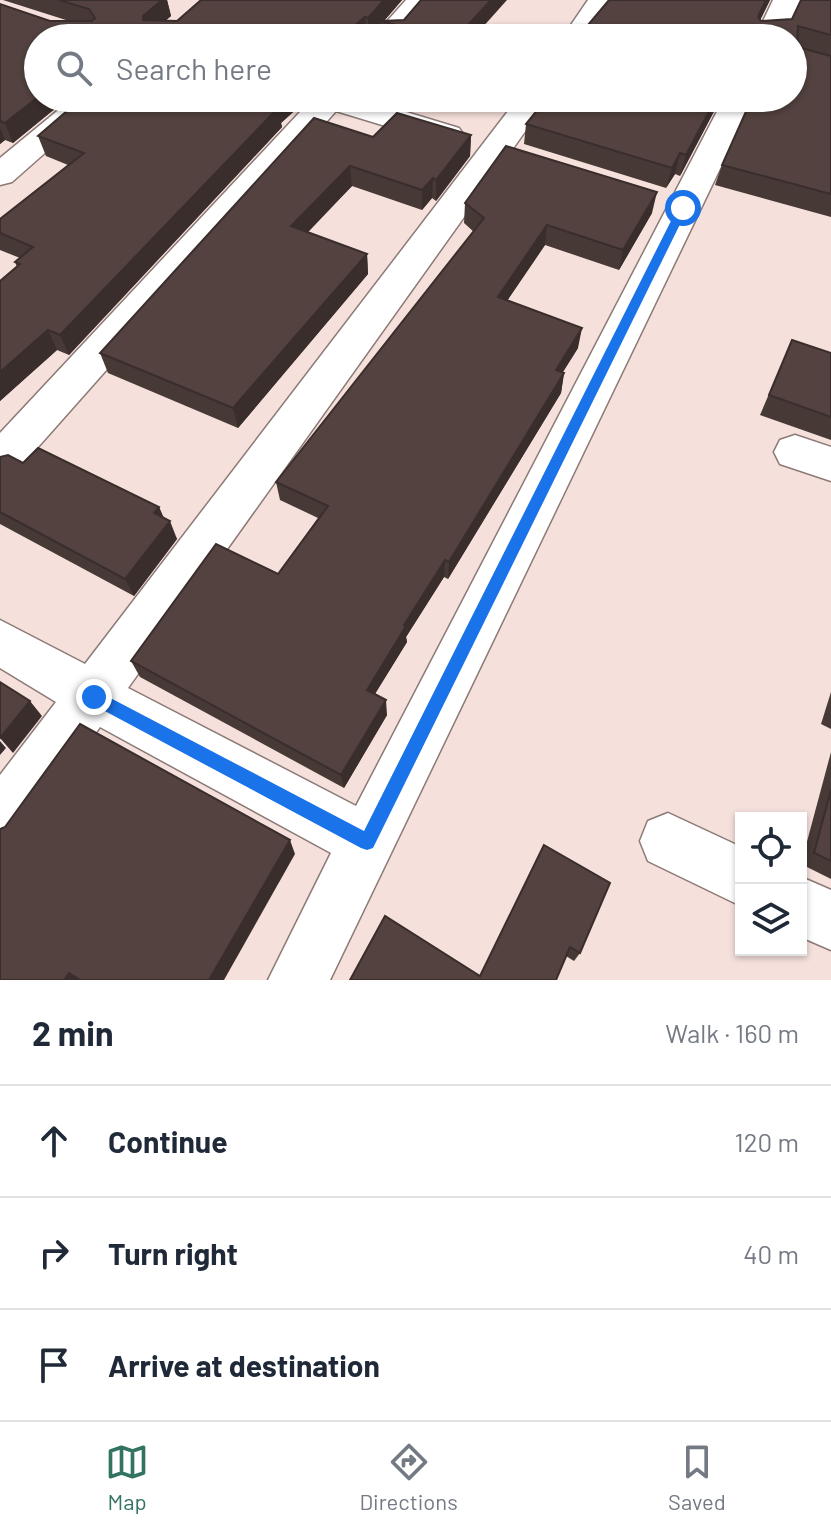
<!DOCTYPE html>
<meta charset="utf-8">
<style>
body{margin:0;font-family:Barlow,sans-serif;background:#f2f2f3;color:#1f2937}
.controls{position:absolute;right:24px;bottom:24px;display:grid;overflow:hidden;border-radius:0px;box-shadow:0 2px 6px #0004}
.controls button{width:72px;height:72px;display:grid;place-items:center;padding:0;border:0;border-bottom:2px solid #e0e1e3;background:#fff;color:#1f2937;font:40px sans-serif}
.stop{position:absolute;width:24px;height:24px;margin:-18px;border:6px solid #1a73e8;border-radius:50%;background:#fff}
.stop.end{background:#1a73e8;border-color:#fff;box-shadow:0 2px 8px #0008}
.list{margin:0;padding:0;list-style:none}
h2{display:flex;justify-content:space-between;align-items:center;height:104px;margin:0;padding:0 32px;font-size:34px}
h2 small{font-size:26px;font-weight:400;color:#747a83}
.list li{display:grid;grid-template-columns:52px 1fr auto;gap:24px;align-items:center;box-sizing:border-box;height:112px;padding:0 32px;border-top:2px solid #e0e1e3}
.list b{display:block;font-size:30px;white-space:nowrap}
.list em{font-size:26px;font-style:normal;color:#747a83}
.icon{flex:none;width:44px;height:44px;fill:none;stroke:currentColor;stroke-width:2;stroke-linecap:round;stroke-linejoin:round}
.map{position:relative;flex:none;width:831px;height:980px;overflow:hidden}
.search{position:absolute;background:#fff;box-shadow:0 2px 6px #0004;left:24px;right:24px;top:24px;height:88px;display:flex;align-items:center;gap:20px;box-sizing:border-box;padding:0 28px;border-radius:44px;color:#747a83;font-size:30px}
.sheet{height:440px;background:#fff}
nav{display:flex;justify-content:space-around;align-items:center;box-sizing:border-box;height:112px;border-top:2px solid #e0e1e3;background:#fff;font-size:22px;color:#747a83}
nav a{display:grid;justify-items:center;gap:4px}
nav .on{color:#337362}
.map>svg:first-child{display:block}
</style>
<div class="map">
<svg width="831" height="980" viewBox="0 0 831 980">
<rect width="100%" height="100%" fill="#f5e0dc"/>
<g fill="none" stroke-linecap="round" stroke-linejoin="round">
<defs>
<g id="minor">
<polygon points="406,0 435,0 402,38 372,38"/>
<polygon points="588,0 616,0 590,38 562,38"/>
<polygon points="773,0 801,0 783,38 755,38"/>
<polygon points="73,98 107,98 12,182 0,185 0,158"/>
<polygon points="313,98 360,98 459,128 464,135 459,142 448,145 336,111 15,473 0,478 0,433"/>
<polygon points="518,98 549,98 128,688 356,806 724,98 754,98 330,980 268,980 331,853 100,727 20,840 0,848 0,775 56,702 0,668 0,620 85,664"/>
<polygon points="795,435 831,447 831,481 780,464 774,452 780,440"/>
<polygon points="668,813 741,847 741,906 648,861 640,841 648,821"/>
<polygon points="801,877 831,890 831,950 801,937"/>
</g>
</defs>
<use href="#minor" stroke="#8c7a76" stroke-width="3"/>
<use href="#minor" fill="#fff" fill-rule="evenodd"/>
</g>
<g fill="#473936">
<polygon points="3,0 167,0 171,16 165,21 177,21 201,0 402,0 384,21 473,38 381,38 381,24 369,38 366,37 364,38 38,38 38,98 68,98 13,143 5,140 0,144 0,4 50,21 69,21"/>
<polygon points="609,0 770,0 760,20 761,21 792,19 831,0 831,217 715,185 722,165 793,38"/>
<polygon points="82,98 302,98 302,104 281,123 282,127 69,355 57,350 0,401 0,281 17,267 15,262 20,258 0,250 0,219 68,165 46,156 38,136"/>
<polygon points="721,98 680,176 675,174 666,188 524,144 526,124"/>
<polygon points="471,135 470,156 436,201 432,198 422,210 352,186 307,232 367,254 368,274 238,428 108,373 100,353 373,137"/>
<polygon points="465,203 652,213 619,270 545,245 507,301 578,348 563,372 564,373 561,393 448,579 444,577 406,637 407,642 375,694 387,715 344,788 140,677 131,661 278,574 318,518 280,500 276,482 474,232 464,223"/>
<polygon points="792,340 831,353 831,440 760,415"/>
<polygon points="0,457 23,463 159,507 164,518 177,539 134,596 0,524"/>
<polygon points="831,692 831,729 821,724"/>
<polygon points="831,752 831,879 801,864"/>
<polygon points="544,845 580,953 574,961 566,956 556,980 350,980 480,976"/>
</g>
<g fill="#3a2e2c">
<polygon points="162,0 167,0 171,16 148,36 143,20 143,16"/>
<polygon points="384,0 402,0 383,22 381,21 381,24 369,38 368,18"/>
<polygon points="491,0 507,0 473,38 456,38"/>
<polygon points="766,0 770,0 752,37 758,17"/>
<polygon points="365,17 366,37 364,38 340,38"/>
<polygon points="38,97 38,98 68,98 13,143 5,123"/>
<polygon points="284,98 302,98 302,104 281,123 282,127 69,355 60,335 275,106"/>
<polygon points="716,98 721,98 680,176 686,155"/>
<polygon points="0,128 5,140 0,144"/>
<polygon points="471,135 470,156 436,201 436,180"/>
<polygon points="680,153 675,174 666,188 672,168"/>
<polygon points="350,166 352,186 294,247 291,226"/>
<polygon points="433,178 432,198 422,210 422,190"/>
<polygon points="657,192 652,213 619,270 623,250"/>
<polygon points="547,225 545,245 496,317 498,297"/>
<polygon points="367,254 368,274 238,428 233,408"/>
<polygon points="582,328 578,348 552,389 556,370"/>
<polygon points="48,330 57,350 0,401 0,372"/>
<polygon points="564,373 561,393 448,579 449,562"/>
<polygon points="159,507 166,525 154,513"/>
<polygon points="170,521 177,539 134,596 125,579"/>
<polygon points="445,560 444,577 406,637 407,642 368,705 367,690 404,625"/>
<polygon points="386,700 387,715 344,788 341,775"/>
<polygon points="30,701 42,716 13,753 0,738"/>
<polygon points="0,741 6,748 0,755"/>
<polygon points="290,840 295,854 224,980 209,980"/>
<polygon points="69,973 81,980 64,980"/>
</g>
<g fill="#53423f" stroke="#3a2e2c" stroke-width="2">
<polygon points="59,0 162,0 143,16 143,20 177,21 201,0 384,0 368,18 365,17 340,38 38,38 38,97 5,123 0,121 0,4 50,21 92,21 95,18 89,9"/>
<polygon points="421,0 491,0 456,38 445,38 381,21 404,20"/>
<polygon points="609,0 766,0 758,17 761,21 792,19 801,0 831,0 831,35 798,26 797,47 831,56 831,194 722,165 752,98 793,98 793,38 577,38"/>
<polygon points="82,98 284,98 275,106 279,107 60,335 48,330 0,372 0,281 20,264 15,262 33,247 0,233 0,219 84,153 38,136"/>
<polygon points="547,98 716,98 686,155 680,153 672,168 526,124"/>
<polygon points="397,113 471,135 436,180 433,178 422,190 350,166 291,226 367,254 233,408 100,353 314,118 373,137"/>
<polygon points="506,146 657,192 623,250 547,225 498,297 582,328 556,370 564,373 449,562 445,560 404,625 406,626 367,690 386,700 341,775 131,661 216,544 278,574 328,506 276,482 484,218 465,203"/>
<polygon points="792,340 831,353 831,417 769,395"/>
<polygon points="38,448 159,507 154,513 170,521 125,579 0,512 0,457 8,455 23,463"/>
<polygon points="0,682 30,701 0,738"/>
<polygon points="80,724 290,840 209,980 80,980 69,973 64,980 0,980 0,829 5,827"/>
<polygon points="831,790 831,861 814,853"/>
<polygon points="544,845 610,883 580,953 570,947 556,980 350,980 385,916 480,976"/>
</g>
<polygon fill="#1a73e8" points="679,205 688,208 373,848 367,850 361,848 88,702 88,692 99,692 364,831"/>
</svg>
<div class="controls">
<button><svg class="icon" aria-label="locate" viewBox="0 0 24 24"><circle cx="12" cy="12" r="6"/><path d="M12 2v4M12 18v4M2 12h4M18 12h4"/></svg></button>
<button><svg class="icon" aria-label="layers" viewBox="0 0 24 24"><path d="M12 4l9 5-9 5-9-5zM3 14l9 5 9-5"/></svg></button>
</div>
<div class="stop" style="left:683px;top:208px"></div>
<div class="stop end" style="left:94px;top:697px"></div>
<div class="search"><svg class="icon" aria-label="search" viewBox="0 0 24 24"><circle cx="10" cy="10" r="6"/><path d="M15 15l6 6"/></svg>Search here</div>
</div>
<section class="sheet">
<h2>2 min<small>Walk · 160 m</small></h2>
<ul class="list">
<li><svg class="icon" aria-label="ahead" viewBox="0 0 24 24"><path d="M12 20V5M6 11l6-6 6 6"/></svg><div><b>Continue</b></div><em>120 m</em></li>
<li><svg class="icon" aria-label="right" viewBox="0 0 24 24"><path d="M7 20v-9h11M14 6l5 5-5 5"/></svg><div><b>Turn right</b></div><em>40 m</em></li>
<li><svg class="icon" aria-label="arrive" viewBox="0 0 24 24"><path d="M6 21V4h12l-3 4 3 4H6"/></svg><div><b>Arrive at destination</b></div></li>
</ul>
</section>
<nav>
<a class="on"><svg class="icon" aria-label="map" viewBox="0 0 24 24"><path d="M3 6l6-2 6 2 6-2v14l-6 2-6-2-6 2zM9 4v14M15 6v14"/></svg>Map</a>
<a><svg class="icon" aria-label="directions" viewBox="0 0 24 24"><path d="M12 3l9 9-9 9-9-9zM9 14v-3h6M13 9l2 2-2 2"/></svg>Directions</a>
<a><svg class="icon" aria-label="saved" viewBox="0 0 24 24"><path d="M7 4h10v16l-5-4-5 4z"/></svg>Saved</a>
</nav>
